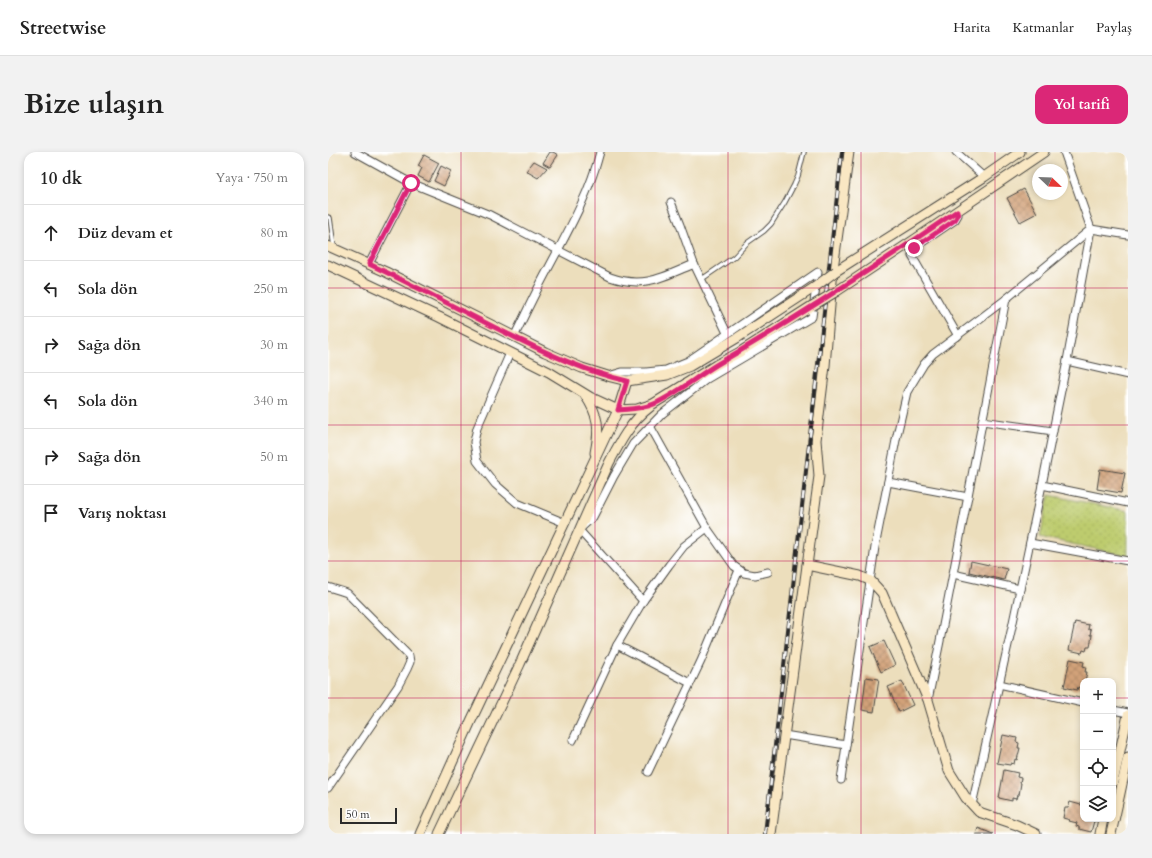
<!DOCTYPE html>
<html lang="tr">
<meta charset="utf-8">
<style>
body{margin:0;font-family:Cardo,serif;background:#f2f2f2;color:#222}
.controls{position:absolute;right:12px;bottom:12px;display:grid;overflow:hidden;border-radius:8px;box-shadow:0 2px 6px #0003}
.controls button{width:36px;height:36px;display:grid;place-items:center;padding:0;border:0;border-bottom:1px solid #e0e0e0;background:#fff;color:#222;font:20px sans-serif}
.compass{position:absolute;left:704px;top:12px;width:36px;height:36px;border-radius:50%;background:#fff;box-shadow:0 2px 6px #0003;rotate:113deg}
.scale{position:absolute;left:12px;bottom:10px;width:57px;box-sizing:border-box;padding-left:4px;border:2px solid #2b2b2b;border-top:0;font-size:11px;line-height:14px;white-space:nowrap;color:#2b2b2b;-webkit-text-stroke:3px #fff;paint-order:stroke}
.stop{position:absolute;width:12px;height:12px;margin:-9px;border:3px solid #db2777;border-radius:50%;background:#fff}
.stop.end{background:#db2777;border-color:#fff;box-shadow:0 1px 4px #0008}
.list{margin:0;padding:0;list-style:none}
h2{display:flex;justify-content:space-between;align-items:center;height:52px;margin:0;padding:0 16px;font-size:17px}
h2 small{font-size:13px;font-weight:400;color:#767676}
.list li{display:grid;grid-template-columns:26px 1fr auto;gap:12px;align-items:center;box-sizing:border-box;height:56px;padding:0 16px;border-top:1px solid #e0e0e0}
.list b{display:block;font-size:15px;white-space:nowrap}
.list em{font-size:13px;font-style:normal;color:#767676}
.icon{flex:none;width:22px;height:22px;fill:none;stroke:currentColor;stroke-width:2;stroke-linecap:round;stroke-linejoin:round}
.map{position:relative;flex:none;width:800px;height:682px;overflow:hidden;border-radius:12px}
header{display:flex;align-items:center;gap:24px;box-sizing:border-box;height:56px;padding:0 20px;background:#fff;border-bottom:1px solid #e0e0e0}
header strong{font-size:19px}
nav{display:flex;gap:22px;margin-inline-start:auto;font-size:14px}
.intro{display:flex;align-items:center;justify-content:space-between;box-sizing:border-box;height:96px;padding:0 24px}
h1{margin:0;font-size:28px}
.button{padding:10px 18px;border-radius:12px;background:#db2777;color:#fff;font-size:14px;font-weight:700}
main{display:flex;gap:24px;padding:0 24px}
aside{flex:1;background:#fff;border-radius:12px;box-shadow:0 2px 6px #0003}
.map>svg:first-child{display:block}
</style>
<header>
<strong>Streetwise</strong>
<nav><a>Harita</a><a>Katmanlar</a><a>Paylaş</a></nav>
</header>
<div class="intro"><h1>Bize ulaşın</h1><a class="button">Yol tarifi</a></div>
<main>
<aside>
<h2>10 dk<small>Yaya · 750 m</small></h2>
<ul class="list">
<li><svg class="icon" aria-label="ahead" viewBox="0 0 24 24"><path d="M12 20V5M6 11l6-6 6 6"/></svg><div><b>Düz devam et</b></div><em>80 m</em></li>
<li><svg class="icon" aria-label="left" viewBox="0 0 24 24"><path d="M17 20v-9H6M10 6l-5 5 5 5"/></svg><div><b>Sola dön</b></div><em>250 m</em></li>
<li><svg class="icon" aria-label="right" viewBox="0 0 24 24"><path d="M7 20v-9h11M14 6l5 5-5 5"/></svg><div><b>Sağa dön</b></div><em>30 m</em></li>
<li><svg class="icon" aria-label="left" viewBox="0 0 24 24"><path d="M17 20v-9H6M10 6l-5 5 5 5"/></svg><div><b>Sola dön</b></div><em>340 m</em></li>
<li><svg class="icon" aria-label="right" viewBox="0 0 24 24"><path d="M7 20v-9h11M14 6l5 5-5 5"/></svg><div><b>Sağa dön</b></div><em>50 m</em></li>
<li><svg class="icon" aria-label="arrive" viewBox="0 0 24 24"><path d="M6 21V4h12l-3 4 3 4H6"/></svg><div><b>Varış noktası</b></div></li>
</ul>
</aside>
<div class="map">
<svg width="800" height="682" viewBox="0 0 800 682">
<defs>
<pattern id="park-dots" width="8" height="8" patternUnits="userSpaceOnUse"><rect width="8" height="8" fill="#bdcc6e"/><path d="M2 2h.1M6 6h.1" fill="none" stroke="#a3af5f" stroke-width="1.8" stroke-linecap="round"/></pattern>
<pattern id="building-cross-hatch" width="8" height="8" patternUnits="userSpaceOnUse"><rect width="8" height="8" fill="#d2a279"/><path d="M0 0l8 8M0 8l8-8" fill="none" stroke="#ab8463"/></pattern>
</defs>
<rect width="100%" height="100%" fill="#fff"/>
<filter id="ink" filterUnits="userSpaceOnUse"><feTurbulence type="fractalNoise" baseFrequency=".025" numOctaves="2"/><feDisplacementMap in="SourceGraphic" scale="8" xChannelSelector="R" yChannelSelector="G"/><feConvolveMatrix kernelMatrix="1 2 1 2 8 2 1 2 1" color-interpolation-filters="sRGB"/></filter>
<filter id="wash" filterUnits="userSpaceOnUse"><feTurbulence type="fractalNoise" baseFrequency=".012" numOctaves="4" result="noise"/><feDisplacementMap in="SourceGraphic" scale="16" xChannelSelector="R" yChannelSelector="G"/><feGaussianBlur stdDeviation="0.9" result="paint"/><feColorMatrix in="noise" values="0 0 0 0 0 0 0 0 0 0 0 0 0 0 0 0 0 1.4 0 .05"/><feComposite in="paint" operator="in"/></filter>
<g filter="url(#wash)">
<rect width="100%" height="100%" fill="#ecdebc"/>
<polygon fill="url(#park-dots)" stroke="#747c4c" points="721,343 800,359 800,404 712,385"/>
<g id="blocks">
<g fill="url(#building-cross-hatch)">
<polygon points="222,0 225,0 230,3 222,15 215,11"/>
<polygon points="96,3 111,11 101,30 90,24 94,16 90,14"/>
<polygon points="206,9 219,16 210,26 198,19"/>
<polygon points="113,14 123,19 116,34 106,29"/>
<polygon points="696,37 709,61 692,70 679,46"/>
<polygon points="772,317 797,321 793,341 769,337"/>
<polygon points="643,409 679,417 676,428 641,420"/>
<polygon points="747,470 761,473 760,477 763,478 762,483 764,483 762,495 759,495 758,499 755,498 754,501 741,498"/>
<polygon points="556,489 567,513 553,520 542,495"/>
<polygon points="742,507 756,510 755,514 758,515 757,520 759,520 757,529 755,529 753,536 750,535 749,538 736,535"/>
<polygon points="538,525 551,527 546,560 534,558"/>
<polygon points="574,529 585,553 571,560 560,535"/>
<polygon points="675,583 689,586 688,590 691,591 690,596 692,596 689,608 687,607 686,612 683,611 682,613 669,611"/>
<polygon points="676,618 690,621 689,625 693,626 692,631 693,631 691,643 689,643 688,647 684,646 684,649 671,646"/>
<polygon points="754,646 755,667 768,667 767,670 766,669 763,680 751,677 751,675 748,674 749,671 741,669 742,668 735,666 737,656 740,656 742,650 753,653"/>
<polygon points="650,676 665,682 648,682"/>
</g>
</g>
</g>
<g filter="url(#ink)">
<use href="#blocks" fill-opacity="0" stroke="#484641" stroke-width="1"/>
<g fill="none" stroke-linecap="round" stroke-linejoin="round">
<defs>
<g id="lane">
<polyline points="0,65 2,66 6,95"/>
<polyline points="374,127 406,105 419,91 436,79 443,72 457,50 466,33 470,24 476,0"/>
</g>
<g id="street">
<path d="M 27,0 L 83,31 L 162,63 L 282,125 C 316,137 335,125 366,112"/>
<polyline points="628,0 656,25"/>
<polyline points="343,50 352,73 366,112 399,181"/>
<polyline points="629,59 630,63 627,68 586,96 584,104 630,184"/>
<polyline points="41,112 83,31"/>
<path d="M 186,185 C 197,163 207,141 219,119 C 239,81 261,43 272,0"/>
<polyline points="182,201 149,276 146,290 149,309 167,332 189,351 237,371"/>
<polyline points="739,209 800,223"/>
<polyline points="654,269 725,279"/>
<polyline points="322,274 379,376 406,414 416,421 427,423 440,420"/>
<polyline points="560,330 640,345"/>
<polyline points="714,333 800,351"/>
<polyline points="253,376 265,365 286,324 305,292 334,262 379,227 484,165 490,120 360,209 338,218 318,220 294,220 280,224"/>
<polyline points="252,379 315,449"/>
<polyline points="702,391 800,409"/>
<polyline points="625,422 692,437"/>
<polyline points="0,435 13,439 19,441 81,504 82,510 79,517 70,534 0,636"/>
<polyline points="289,493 362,531"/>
<polyline points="671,532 755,551"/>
<polyline points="600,548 612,489 678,147"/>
<polyline points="785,558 800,561"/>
<polyline points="456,583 518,593"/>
<polyline points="245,588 289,493 315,449 341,413 356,394 379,376"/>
<polyline points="320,620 373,509 411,418"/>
<polyline points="513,628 547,395 569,283 579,240 596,212 605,202 678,147 763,77 800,83"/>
<polyline points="644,653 684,475 714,333 739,209 763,77 736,0"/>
</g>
<g id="secondary">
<polyline points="0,94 58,120 217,200 254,216 283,225 299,229 339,223 362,214 409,186 487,135"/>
<polyline points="0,113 111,165 221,220 262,245 290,258 309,257 325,252 388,213 412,200 484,154"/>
<polyline points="508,119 656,25 692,0"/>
<polyline points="509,139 598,80 716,0"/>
<path d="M 257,243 C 271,264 272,276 267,301"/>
<polyline points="479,413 532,424 543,429 554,441 600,548 621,619 638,646 651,660 689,673 708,682"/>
<polyline points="785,630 800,563"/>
<polyline points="92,682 143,569 290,258 299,229"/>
<path d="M 111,682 L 192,512 L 281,311 C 292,290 303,269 322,255"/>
<polyline points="443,682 491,324 488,288 497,214 505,117 521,0"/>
<polyline points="772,682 775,667"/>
<polyline points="783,682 800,605"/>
</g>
</defs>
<use href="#lane" stroke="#484641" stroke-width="5.5"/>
<use href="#street" stroke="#484641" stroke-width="9"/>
<use href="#secondary" stroke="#484641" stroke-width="11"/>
<use href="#lane" stroke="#fff" stroke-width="3.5"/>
<use href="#street" stroke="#fff" stroke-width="7"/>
<use href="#secondary" stroke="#f9e7c3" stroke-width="9"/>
<defs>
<polyline id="rail" points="437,682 514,0"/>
</defs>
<use href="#rail" stroke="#2b2b2b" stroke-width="4"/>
<use href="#rail" stroke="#fff" stroke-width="2.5" stroke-dasharray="8" stroke-linecap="butt"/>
<defs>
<g id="secondary-bridge">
<polyline points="487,135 508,119"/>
<polyline points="484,154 509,139"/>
</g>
</defs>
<use href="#secondary-bridge" stroke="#484641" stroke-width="11" stroke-linecap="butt"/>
<use href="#secondary-bridge" stroke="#f9e7c3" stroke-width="9"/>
</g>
</g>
<g fill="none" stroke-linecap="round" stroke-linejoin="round" filter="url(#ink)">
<path stroke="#db2777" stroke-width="5" d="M 83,31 L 41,112 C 90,135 137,161 186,185 C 223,203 259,220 299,229 L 290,258 C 302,257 315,257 326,252 C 348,242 367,226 388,213 C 470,165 550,113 629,59 L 630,63 L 627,68 L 586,96"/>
</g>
<path fill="none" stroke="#c2185b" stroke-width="1" stroke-opacity="0.55" d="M 133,0 L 133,682M 267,0 L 267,682M 400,0 L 400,682M 533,0 L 533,682M 667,0 L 667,682M 0,136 L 800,136M 0,273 L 800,273M 0,409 L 800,409M 0,546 L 755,546M 785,546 L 800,546"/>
</svg>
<div class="controls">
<button>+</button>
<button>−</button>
<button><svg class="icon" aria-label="locate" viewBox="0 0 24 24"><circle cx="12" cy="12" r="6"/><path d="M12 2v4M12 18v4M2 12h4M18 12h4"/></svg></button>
<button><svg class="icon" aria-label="layers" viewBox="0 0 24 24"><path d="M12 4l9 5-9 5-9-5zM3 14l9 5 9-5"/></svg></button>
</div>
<svg class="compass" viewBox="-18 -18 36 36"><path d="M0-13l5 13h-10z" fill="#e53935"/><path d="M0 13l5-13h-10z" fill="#767676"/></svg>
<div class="scale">50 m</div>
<div class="stop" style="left:83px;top:31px"></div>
<div class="stop end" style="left:586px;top:96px"></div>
</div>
</main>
